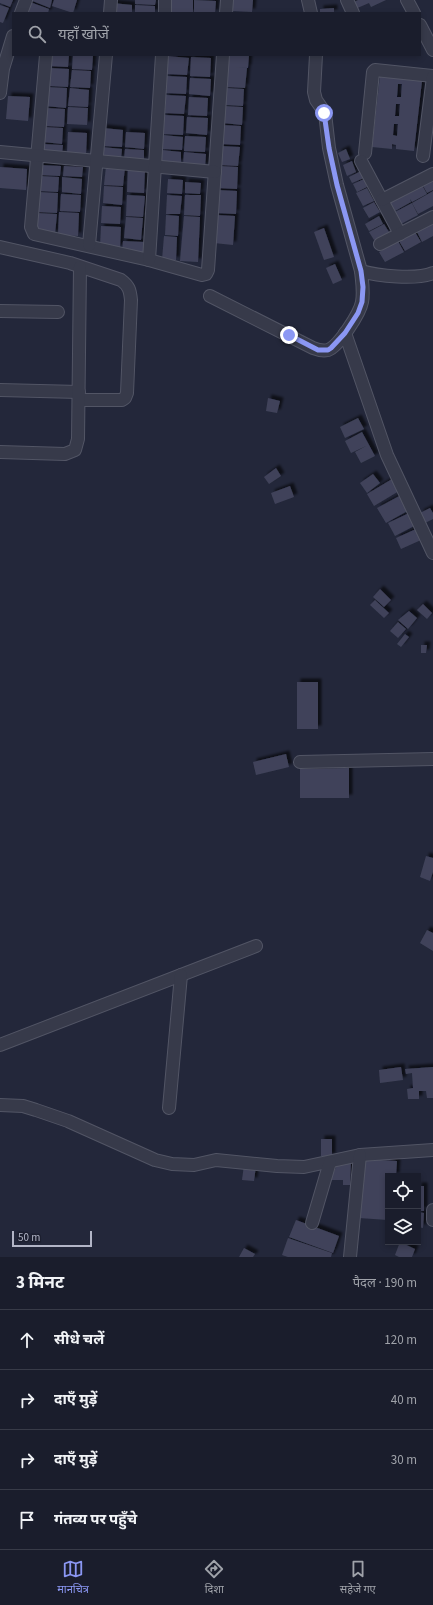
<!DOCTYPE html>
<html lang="hi">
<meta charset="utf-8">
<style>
body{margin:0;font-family:"Source Sans 3","Noto Sans Devanagari",sans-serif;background:#272a38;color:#f1f3f6}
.controls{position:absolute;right:12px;bottom:12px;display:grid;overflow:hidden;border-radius:0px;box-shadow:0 2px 6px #0003}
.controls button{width:36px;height:36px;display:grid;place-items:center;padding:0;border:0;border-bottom:1px solid #383b48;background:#1a1d2c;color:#f1f3f6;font:20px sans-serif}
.scale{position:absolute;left:12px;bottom:10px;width:80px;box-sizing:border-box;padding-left:4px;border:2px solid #b2b5c6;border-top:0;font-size:11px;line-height:14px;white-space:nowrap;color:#b2b5c6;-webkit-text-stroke:3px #1c1f2f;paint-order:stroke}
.stop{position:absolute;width:12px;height:12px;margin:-9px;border:3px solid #8b97f3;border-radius:50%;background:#fff}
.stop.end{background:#8b97f3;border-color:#fff;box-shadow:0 1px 4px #0008}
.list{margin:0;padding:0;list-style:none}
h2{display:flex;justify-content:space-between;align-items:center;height:52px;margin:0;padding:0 16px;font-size:17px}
h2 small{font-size:13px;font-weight:400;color:#9fa2a9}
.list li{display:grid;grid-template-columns:26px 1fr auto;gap:12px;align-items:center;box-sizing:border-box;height:60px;padding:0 16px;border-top:1px solid #383b48}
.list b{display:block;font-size:15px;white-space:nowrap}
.list em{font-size:13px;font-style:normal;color:#9fa2a9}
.icon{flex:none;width:22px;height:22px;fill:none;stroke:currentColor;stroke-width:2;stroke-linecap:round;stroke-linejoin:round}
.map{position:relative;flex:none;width:433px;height:1257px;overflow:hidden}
.search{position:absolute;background:#1a1d2c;box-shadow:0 2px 6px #0003;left:12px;right:12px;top:12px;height:44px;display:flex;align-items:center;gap:10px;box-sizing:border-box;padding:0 14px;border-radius:0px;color:#9fa2a9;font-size:15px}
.sheet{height:292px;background:#1a1d2c}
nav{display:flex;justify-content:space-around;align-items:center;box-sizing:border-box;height:56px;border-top:1px solid #383b48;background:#1a1d2c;font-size:11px;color:#9fa2a9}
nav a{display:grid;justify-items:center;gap:2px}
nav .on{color:#8b97f3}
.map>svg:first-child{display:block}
</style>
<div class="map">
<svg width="433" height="1257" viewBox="0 0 433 1257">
<defs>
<filter id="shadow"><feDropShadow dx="3.5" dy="-3.5" stdDeviation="1" flood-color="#0009"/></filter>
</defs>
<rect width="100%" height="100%" fill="#23273a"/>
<g fill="#40435a" fill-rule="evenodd" filter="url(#shadow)">
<polygon points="0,0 13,0 10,7 0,3"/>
<polygon points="30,0 52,0 50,8"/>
<polygon points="54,0 77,0 73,13 52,6"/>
<polygon points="135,0 156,0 155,5 135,4"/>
<polygon points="172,0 193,0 193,13 171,13"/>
<polygon points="194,0 216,1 215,13 194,13"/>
<polygon points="233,0 253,0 252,12 232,11"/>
<polygon points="358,0 386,0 371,7 369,3 355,9 352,3"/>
<polygon points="30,2 49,9 48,13 26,13"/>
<polygon points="112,3 132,5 132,13 112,13"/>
<polygon points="0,5 9,8 3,23 0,22"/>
<polygon points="135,5 155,6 155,13 135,13"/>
<polygon points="334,8 334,13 320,13 320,9"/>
<polygon points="50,55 69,55 68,67 49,66"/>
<polygon points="73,55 93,55 92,70 72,69"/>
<polygon points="228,55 249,55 248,68 234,67 247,68 245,88 226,87"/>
<polygon points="168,56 189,58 187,75 167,74"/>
<polygon points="191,57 211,58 210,77 190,76"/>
<polygon points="49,68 69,69 68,87 48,86"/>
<polygon points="72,70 91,71 90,88 70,87"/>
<polygon points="167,76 187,77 186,94 166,93"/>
<path d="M 380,76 L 422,81 L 414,151 L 396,149 L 396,145 L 392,144 L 392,149 L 372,147 ZM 398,84 L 402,84 L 401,97 L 397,97 ZM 396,104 L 400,104 L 399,116 L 395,116 ZM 394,124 L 398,124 L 397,136 L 393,135 Z"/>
<polygon points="190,78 211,79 210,96 189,94"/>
<polygon points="46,87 67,88 66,108 45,106"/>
<polygon points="70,88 89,90 88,107 68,106"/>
<polygon points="226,88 244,89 243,106 225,105"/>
<polygon points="166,95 186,96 184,114 165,113"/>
<polygon points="8,96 30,97 28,121 6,119"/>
<polygon points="189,97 208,98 207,116 188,115"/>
<polygon points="224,106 243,107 242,125 223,123"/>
<polygon points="68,107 88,108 87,125 67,124"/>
<polygon points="46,108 65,109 64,127 45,126"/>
<polygon points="164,115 184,116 183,135 163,134"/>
<polygon points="187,117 208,118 207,135 186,133"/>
<polygon points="222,125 241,126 240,145 221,144"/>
<polygon points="44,127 63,128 62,144 43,142"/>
<polygon points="103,128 123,130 122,147 102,146"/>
<polygon points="68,132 87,133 86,154 67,153"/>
<polygon points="126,132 145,133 144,149 125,147"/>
<polygon points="163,135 183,137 182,150 162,149"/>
<polygon points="185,136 206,137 205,152 184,151"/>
<polygon points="42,144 63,145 62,154 42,153"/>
<polygon points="220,146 240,147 238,166 219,165"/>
<polygon points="102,147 122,149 121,159 101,158"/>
<polygon points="125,149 144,150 144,161 124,160"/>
<polygon points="346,149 350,159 342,162 338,153"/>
<polygon points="162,150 181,152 181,163 161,162"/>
<polygon points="184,152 206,154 205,167 183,165"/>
<polygon points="352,161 356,172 347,176 343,165"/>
<polygon points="39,165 61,166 60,176 39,175"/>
<polygon points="64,166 83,167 82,177 63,176"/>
<polygon points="106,166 125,167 123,186 104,185"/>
<polygon points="219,166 238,167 237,189 218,188"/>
<polygon points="0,167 27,169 26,190 0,188"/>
<polygon points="128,167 145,169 144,193 127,192"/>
<polygon points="361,171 364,178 352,183 349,177"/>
<polygon points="39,176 59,177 58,192 38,191"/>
<polygon points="62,177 82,179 81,194 62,192"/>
<polygon points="168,179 183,180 182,194 167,193"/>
<polygon points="364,179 367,187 357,192 353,184"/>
<polygon points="431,179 433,182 433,190 427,193 422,184"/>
<polygon points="185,182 201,183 200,194 185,193"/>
<polygon points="422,185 427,194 412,202 410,199 411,202 395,211 390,202"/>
<polygon points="104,186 123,187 122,205 103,203"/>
<polygon points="367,188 374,201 363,206 356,193"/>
<polygon points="217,190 237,191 236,214 216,213"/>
<polygon points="433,191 433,206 418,214 412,203"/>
<polygon points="38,192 58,193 57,213 36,212"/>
<polygon points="61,194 81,195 80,212 60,211"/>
<polygon points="127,195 145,196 143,217 126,216"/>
<polygon points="167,195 182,196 180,214 166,214"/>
<polygon points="185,195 201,195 200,216 184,215"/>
<polygon points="374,202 380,212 369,218 363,208"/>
<polygon points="412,203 418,215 401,224 395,212"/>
<polygon points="102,206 121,207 120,224 101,223"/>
<polygon points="59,212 79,213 78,236 58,235"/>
<polygon points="36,213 57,214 55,234 34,233"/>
<polygon points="166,215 179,216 178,236 165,235"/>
<polygon points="216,215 235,216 233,245 214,243"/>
<polygon points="184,216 200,217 198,262 180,261"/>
<polygon points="379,216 383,224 369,231 365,224"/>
<polygon points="126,217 143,218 141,240 124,238"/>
<polygon points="384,224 389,232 374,240 369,232"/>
<polygon points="433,224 433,236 422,242 417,232"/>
<polygon points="101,226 121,227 120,248 100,247"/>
<polygon points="324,228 334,257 324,260 314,232"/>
<polygon points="415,232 421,242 405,251 399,241"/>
<polygon points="164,236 177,237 176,260 162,260"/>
<polygon points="123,241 144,242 143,254 122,253"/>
<polygon points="398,241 404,252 385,262 379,252"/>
<polygon points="335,264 342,280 333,284 326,268"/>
<polygon points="268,398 280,401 277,413 266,411"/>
<polygon points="358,418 364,429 345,438 340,427"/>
<polygon points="362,432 375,456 361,463 355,452 366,446 351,453 345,441"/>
<polygon points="276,468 281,476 269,484 264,477"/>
<polygon points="373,474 380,483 367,493 360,483"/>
<polygon points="392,479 399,491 374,506 367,494"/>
<polygon points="290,486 294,497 275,504 271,493"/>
<polygon points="403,494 411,509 386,523 377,508"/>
<polygon points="430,508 433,513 433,519 425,523 420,513"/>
<polygon points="409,513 416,525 395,536 388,523"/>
<polygon points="416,529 421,540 401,549 396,538"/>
<polygon points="380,589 391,600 384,607 373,597"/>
<polygon points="375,600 389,613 384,618 370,605"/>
<polygon points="423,604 432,613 427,619 417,610"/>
<polygon points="409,611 417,618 408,629 398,620"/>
<polygon points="398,622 406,629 398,638 390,631"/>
<polygon points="405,634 409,637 401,647 397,644"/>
<polygon points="421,645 427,645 426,653 421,653"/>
<rect x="297" y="682" width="21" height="47"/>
<polygon points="286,754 289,767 256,775 253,762"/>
<polygon points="349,768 349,798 300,798 300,769"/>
<polygon points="426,856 433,858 433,872 430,881 420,877"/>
<polygon points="427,930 433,933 433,951 420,943"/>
<polygon points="401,1067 403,1080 380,1083 379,1070"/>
<polygon points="433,1067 433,1098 427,1098 426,1091 419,1091 419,1099 408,1099 407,1089 413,1088 412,1073 406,1074 405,1069"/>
<polygon points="321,1139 332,1139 332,1157 321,1156"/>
<polygon points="363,1159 397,1161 396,1176 388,1176 388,1220 359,1218"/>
<polygon points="351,1161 350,1185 343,1185 343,1180 330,1180 338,1163"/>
<polygon points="244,1165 256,1166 254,1181 242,1180"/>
<rect x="418" y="1186" width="6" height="25"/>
<polygon points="418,1212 424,1213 423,1228 418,1227"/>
<polygon points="296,1220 339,1236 333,1253 289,1237"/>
<polygon points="288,1238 332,1253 331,1257 288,1257 282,1255"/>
<polygon points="400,1242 415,1249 412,1257 399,1257 395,1255"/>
<polygon points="244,1248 255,1254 253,1257 239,1257"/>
</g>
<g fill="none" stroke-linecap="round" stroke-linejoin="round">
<defs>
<g id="street">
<polyline points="308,0 311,13"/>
<polyline points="347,0 353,13"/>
<polyline points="407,0 414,13"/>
<polyline points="21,13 26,0"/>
<polyline points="110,13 111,0"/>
<polyline points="165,13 165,0"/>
<polyline points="226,13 227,0"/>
<polyline points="420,25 433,50"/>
<polyline points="46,55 31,227 34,234 149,260 202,275 206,274 208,270 223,55"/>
<polyline points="316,55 314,92 316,100 325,113 329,148 337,185 361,271"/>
<polyline points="0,93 3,69 13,36"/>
<polyline points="0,152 215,172"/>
<polyline points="365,153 373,72 375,70 433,76"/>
<polyline points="423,156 433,77"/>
<polyline points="361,161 400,234"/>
<polyline points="382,200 433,174"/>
<polyline points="380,244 433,217"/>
<polyline points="89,245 106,55"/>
<path d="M 0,247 L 70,263 L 121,280 C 129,286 130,290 131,300 L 127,393 L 125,398 L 122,400 L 79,400"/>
<polyline points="149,260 162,55"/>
<path d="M 210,296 L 313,348 C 318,350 323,351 328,350 C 339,346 360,313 362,302 C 364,292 362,281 361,271 C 378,276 416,280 433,273"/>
<polyline points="0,311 58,312"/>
<polyline points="345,333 387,455 433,553"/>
<polyline points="0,390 79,392"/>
<polyline points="0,452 65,454 75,450 78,439 80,267"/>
<polyline points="300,762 433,759"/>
<polyline points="0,1045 256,946"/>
<polyline points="0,1105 23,1106 36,1110 68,1121 155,1160 172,1164 194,1165 216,1160 277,1166 304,1167 360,1155 433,1150"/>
<polyline points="169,1108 181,975"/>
<polyline points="433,1220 433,1210"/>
<polyline points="312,1223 330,1162"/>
<polyline points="350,1257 360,1155"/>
</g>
</defs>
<use href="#street" stroke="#525565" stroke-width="14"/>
<use href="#street" stroke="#373a4a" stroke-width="12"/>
</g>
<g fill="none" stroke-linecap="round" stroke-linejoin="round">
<polyline stroke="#8b97f3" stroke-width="5" points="289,335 318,350 328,350 331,348 345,333 358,313 362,302 363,287 361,271 337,185 329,148 324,113"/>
</g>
</svg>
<div class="controls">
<button><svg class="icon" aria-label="locate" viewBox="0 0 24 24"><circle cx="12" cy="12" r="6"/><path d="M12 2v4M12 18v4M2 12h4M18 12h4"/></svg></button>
<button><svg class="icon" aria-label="layers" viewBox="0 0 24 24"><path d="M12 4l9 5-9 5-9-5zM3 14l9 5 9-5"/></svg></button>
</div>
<div class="scale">50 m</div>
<div class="stop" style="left:324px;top:113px"></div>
<div class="stop end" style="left:289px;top:335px"></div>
<div class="search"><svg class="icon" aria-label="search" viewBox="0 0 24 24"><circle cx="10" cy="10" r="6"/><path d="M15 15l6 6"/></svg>यहाँ खोजें</div>
</div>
<section class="sheet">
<h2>3 मिनट<small>पैदल · 190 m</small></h2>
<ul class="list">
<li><svg class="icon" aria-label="ahead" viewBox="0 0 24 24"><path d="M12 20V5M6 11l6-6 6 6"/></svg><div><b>सीधे चलें</b></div><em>120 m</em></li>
<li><svg class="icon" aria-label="right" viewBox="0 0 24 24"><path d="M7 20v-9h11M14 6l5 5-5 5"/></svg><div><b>दाएँ मुड़ें</b></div><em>40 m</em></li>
<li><svg class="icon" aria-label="right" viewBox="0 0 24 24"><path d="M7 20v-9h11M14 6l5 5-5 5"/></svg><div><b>दाएँ मुड़ें</b></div><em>30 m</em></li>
<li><svg class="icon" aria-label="arrive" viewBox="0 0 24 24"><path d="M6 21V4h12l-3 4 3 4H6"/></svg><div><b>गंतव्य पर पहुँचे</b></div></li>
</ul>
</section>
<nav>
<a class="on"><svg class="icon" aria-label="map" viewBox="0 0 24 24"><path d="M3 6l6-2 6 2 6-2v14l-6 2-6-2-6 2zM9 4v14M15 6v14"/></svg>मानचित्र</a>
<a><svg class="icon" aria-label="directions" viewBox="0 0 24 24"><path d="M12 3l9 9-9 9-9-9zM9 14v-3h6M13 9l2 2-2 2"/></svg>दिशा</a>
<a><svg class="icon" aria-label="saved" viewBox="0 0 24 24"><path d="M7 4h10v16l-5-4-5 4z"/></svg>सहेजे गए</a>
</nav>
